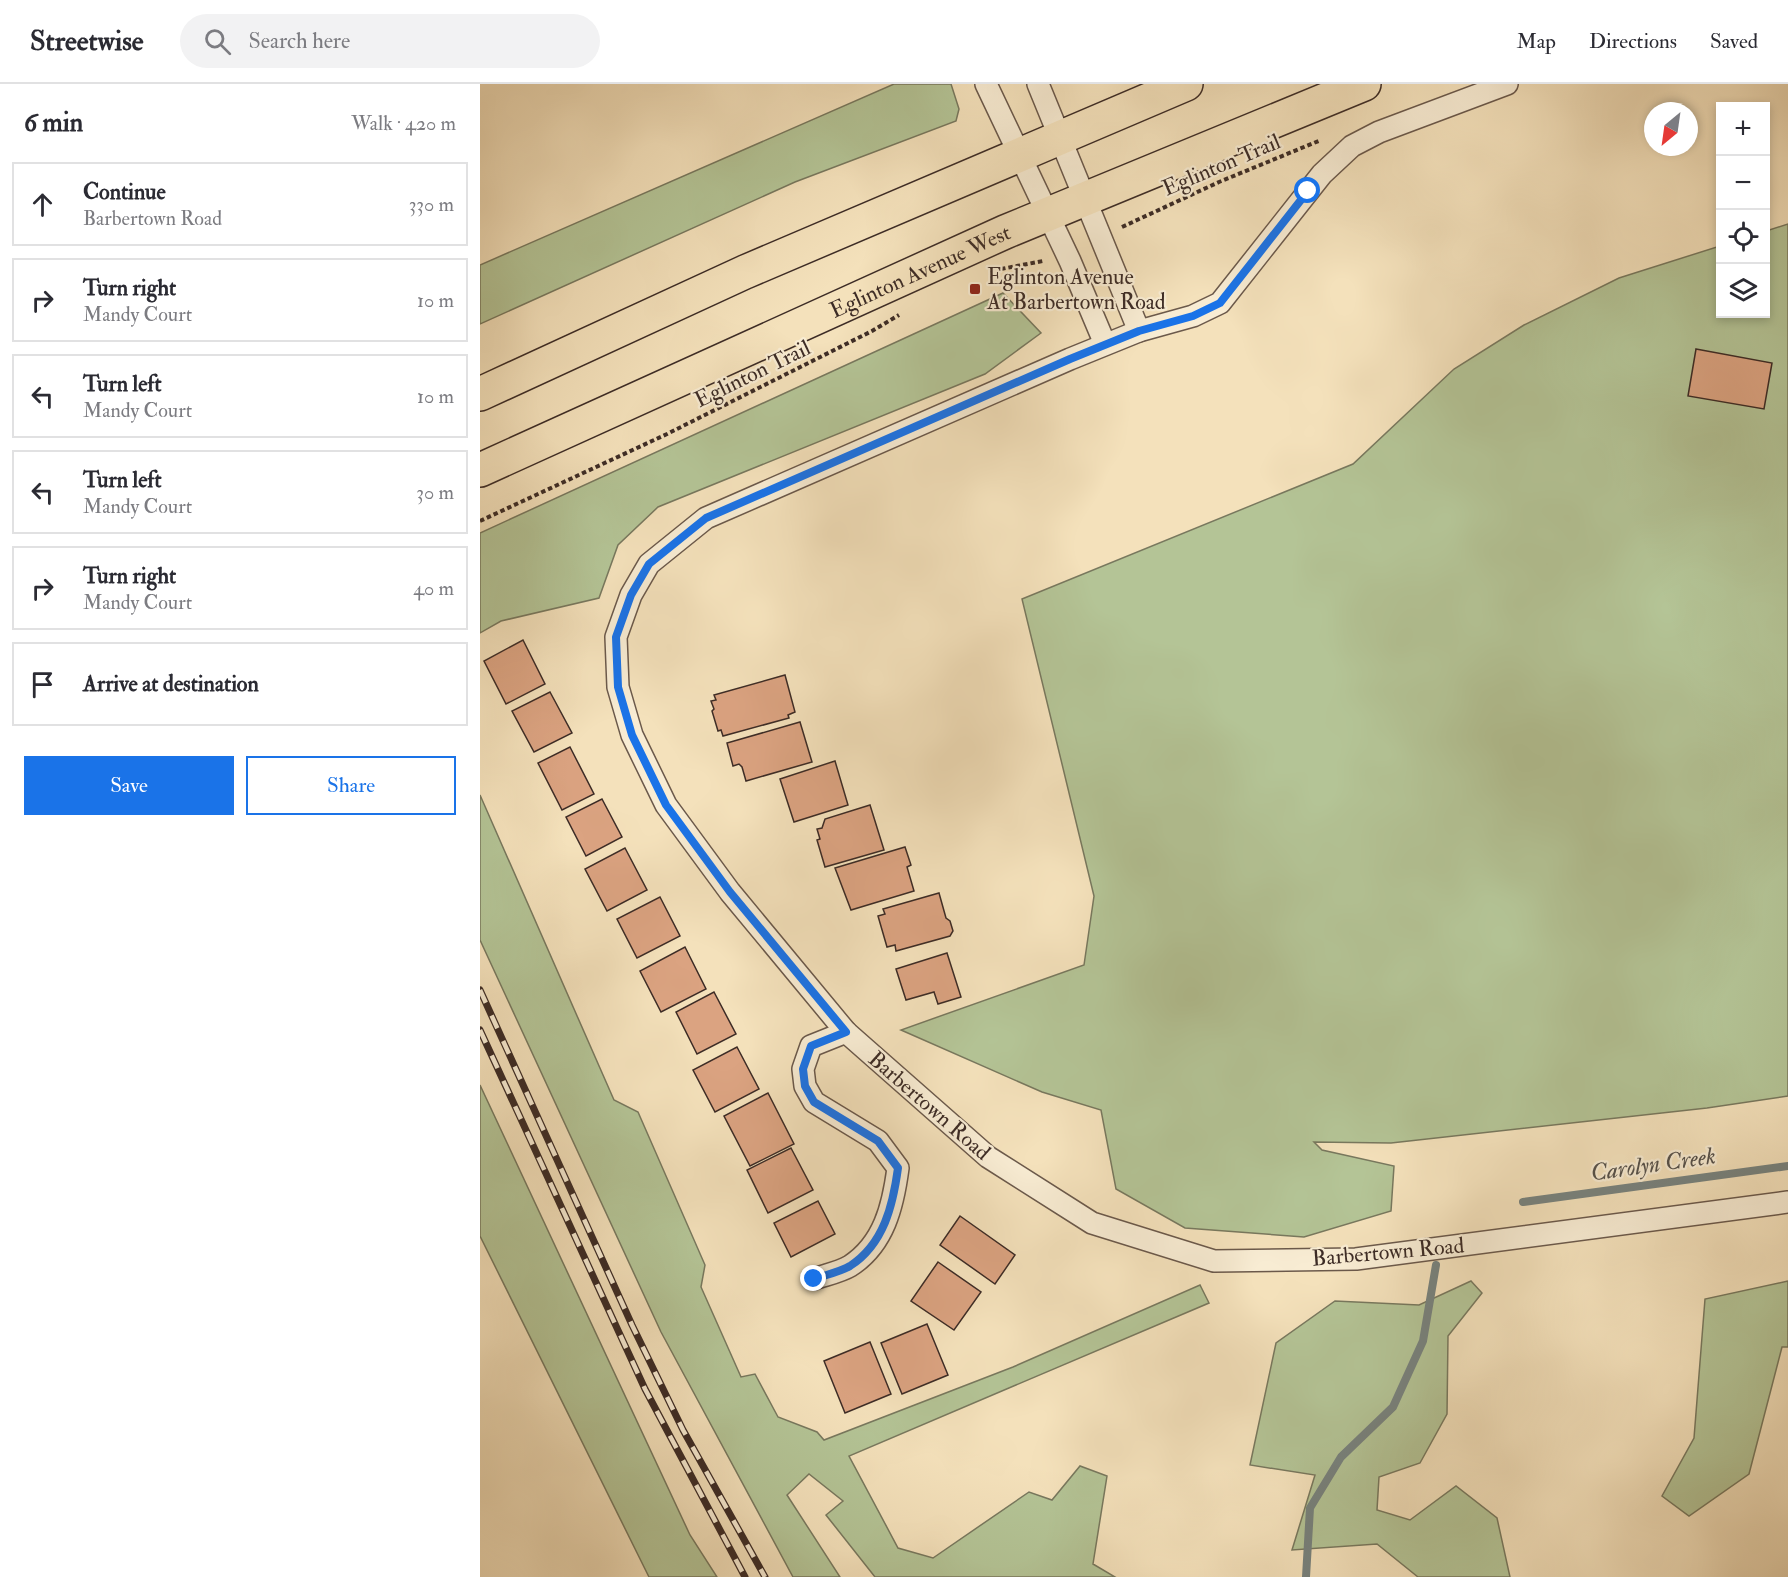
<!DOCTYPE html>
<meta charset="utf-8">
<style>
body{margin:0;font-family:"IM FELL Double Pica",serif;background:#f2f2f3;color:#2b2b33}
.controls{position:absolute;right:18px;top:18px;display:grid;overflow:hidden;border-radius:0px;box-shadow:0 3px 9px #0003}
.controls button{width:54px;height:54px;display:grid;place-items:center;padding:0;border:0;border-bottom:2px solid #e1e1e2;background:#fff;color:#2b2b33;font:30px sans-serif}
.compass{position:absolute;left:1164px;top:18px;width:54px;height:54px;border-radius:50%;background:#fff;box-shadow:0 3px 9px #0003;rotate:209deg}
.stop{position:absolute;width:18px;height:18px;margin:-14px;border:4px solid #1a73e8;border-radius:50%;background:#fff}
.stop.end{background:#1a73e8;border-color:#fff;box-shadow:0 2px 6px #0008}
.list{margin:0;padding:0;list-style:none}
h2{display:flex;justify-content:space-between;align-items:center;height:78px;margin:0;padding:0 24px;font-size:26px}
h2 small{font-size:20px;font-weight:400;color:#7c7c81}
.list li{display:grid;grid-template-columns:39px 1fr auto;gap:18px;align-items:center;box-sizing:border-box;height:84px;margin:0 12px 12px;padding:0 12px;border:2px solid #e1e1e2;border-radius:0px}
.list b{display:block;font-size:22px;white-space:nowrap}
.list p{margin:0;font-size:20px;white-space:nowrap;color:#7c7c81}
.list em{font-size:20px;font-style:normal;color:#7c7c81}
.actions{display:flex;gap:12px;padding:18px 24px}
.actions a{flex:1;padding:14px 0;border:2px solid #1a73e8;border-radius:0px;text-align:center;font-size:21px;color:#1a73e8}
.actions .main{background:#1a73e8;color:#fff}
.icon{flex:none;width:33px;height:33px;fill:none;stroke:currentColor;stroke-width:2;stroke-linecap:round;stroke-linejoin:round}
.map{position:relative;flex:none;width:1308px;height:1493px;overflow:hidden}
header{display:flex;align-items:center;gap:36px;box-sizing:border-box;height:84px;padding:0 30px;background:#fff;border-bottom:2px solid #e1e1e2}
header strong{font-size:28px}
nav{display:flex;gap:33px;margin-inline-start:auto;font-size:21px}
.search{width:420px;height:54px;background:#f2f2f3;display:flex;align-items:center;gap:15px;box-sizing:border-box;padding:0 21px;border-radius:33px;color:#7c7c81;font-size:22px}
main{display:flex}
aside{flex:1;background:#fff}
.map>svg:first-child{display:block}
</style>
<header>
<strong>Streetwise</strong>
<div class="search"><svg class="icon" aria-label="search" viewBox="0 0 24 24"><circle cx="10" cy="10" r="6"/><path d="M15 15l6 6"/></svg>Search here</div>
<nav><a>Map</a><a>Directions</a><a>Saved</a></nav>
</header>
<main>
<aside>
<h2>6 min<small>Walk · 420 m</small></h2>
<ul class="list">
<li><svg class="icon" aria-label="ahead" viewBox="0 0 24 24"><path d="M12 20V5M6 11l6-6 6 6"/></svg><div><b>Continue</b><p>Barbertown Road</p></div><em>330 m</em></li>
<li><svg class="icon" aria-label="right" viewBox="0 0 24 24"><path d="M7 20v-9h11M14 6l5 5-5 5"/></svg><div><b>Turn right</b><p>Mandy Court</p></div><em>10 m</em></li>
<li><svg class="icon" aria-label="left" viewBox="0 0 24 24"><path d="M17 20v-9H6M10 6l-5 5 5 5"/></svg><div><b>Turn left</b><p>Mandy Court</p></div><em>10 m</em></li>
<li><svg class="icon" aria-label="left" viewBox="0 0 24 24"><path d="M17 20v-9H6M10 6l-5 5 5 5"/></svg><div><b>Turn left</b><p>Mandy Court</p></div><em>30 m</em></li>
<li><svg class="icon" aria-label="right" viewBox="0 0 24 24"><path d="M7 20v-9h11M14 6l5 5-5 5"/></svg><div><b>Turn right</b><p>Mandy Court</p></div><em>40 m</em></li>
<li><svg class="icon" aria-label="arrive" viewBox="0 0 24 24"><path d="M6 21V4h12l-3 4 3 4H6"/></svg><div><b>Arrive at destination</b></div></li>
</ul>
<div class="actions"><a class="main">Save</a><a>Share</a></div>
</aside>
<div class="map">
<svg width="1308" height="1493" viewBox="0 0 1308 1493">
<rect width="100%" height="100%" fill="#f4e1bb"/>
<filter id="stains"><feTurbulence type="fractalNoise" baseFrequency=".00333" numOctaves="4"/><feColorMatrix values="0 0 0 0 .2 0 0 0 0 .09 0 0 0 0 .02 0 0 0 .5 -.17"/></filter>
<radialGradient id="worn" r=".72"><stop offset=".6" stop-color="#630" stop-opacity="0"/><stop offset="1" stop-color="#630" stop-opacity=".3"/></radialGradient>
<g fill="#b4c496" stroke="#78785e" stroke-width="1.5">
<polygon points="414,0 471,0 479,25 476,37 315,98 0,240 0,181"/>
<polygon points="1308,140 1308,1012 1227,1024 911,1059 834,1058 842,1066 914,1082 911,1127 824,1153 705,1144 636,1105 621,1026 562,1008 421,946 604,881 614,812 542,515 873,380 974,285 1044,241 1139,194 1240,162 1240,230 1286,230 1286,147"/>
<polygon points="523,209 561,249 505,290 178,423 138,461 119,514 21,537 0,549 0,449"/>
<polygon points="0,711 134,1016 158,1028 225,1181 221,1203 261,1293 275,1290 298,1333 337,1348 344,1356 533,1283 720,1201 729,1219 369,1372 418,1464 453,1474 549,1408 572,1416 600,1382 627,1392 613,1480 635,1493 395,1493 346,1431 363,1417 329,1390 307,1411 360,1493 313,1493 181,1248 0,856"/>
<polygon points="0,1001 210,1451 237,1493 169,1493 0,1152"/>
<polygon points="991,1197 1002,1209 968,1252 967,1330 940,1379 899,1393 897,1426 930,1436 976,1402 1017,1434 1030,1493 938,1493 897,1460 812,1466 835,1391 770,1381 796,1259 855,1217 939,1221"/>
<polygon points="1308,1197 1308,1263 1302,1263 1269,1390 1209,1432 1182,1412 1214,1354 1225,1215"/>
</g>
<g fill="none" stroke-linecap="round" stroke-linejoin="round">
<g stroke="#77827e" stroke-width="8">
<polyline points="1043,1118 1308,1082"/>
<polyline points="826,1493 830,1424 861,1373 913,1323 943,1257 956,1181"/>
</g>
</g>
<g fill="#dba381" stroke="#3d2c26" stroke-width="1.5">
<polygon points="1216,265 1292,279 1284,325 1208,312"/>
<polygon points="43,556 65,600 26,620 4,577"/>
<polygon points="305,591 315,628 308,631 309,634 243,652 241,646 238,647 232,627 234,625 231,617 236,616 234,611"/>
<polygon points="70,608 92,649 54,668 32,627"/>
<polygon points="320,638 332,678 266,697 262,683 259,680 253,682 247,659"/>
<polygon points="90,663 114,710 82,726 58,679"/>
<polygon points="355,677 368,721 314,738 300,695"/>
<polygon points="122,715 142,753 106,772 86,733"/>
<polygon points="390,721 404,766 345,783 337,756 340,755 337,745 342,744 345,735"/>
<polygon points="425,763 431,781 427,783 434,807 371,826 355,784"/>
<polygon points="145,764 167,806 127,827 105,785"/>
<polygon points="459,809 466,834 470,837 473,847 470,852 416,867 415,861 407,863 398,832 405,830 403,825"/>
<polygon points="180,813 200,852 157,874 137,835"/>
<polygon points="205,863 226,905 181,928 160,887"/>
<polygon points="467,869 481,913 458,920 454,908 426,916 416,885"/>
<polygon points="234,908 256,950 217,970 196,928"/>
<polygon points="257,963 279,1005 235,1028 213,986"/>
<polygon points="288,1009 314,1060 270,1082 244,1032"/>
<polygon points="311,1064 333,1106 288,1129 267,1086"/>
<polygon points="338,1117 355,1150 311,1173 294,1139"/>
<polygon points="480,1132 535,1171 515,1200 460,1161"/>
<polygon points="458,1178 501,1208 474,1246 431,1217"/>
<polygon points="447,1240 468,1291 422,1310 401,1259"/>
<polygon points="390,1258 411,1310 365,1329 344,1277"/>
</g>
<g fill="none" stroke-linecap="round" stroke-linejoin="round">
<defs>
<g id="street">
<polyline points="506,0 590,177 625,260"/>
<polyline points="558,0 659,247"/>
<polyline points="1027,0 899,48 872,62 842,90 740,219 713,232 659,247 590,275 226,434 169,480 151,511 136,553 138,603 152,651 186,721 250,808 366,948 508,1073 612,1139 734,1177 876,1175 1308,1118"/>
<path d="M 334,1195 C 345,1191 360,1188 370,1182 C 404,1160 413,1122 418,1084 L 398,1057 L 334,1018 L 325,1002 L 323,985 L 331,962 L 366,948"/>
</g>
<g id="primary">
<polyline points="0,310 265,188 706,0"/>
<path id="s1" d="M 0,386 L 525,148 L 884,0"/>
</g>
</defs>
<use href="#street" stroke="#6b594b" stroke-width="24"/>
<use href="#primary" stroke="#3d2c26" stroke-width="36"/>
<g stroke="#3d2c26" stroke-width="4" stroke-dasharray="4.5 3" stroke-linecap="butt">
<polyline points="642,143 739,98 841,56"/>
<polyline points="521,185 563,177"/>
<polyline points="0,437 187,350 392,247 419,231"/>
</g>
<use href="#street" stroke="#f8ecd3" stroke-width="21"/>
<use href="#primary" stroke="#f4e1bb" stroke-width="33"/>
<defs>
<g id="rail">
<polyline points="0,906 152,1241 203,1346 285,1493"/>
<polyline points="0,946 165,1305 265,1493"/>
</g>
</defs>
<use href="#rail" stroke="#3d2c26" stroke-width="7"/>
<use href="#rail" stroke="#f8ecd3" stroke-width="4.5" stroke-dasharray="14" stroke-linecap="butt"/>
</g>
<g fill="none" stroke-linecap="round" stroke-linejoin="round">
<path stroke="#1a73e8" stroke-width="8" d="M 334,1195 C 345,1191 360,1188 370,1182 C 404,1160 413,1121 418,1084 L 398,1057 L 334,1018 L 325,1002 L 323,985 L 331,962 L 366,948 L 250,808 L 186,721 L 152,651 L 138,603 L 136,553 L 151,511 L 169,480 L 226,434 L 590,275 L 659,247 L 713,232 L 740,219 L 828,107"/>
</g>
<rect fill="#8f2418" stroke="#f8ecd3" stroke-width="2" x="489" y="199" width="12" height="12" rx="3"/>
<g text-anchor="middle" stroke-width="4.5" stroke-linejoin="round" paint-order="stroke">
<g font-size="22" fill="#3d2c26" stroke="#f8ecd3">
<text transform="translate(741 80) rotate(-23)" y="8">Eglinton Trail</text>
<text dy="8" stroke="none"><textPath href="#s1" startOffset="483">Eglinton Avenue West</textPath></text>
<text transform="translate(272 289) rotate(-26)" y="8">Eglinton Trail</text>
<text transform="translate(450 1021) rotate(41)" y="8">Barbertown Road</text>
<text transform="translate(908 1167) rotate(-5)" y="8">Barbertown Road</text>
</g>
<g font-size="22" fill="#3d2c26" stroke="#f8ecd3" text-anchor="start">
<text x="507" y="200">Eglinton Avenue<tspan x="507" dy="25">At Barbertown Road</tspan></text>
</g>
<g font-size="24" font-style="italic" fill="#55504a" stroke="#f8ecd3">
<text transform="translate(1173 1080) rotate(-8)" y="8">Carolyn Creek</text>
</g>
</g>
<rect width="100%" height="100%" filter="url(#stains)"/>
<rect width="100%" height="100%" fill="url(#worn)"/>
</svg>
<div class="controls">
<button>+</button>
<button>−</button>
<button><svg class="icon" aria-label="locate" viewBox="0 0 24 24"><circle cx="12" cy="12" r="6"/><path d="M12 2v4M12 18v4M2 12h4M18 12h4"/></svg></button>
<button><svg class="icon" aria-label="layers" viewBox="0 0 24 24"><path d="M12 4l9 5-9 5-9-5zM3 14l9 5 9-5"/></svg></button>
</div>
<svg class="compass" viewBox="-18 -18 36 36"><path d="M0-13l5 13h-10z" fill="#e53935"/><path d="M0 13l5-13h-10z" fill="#7c7c81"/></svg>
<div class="stop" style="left:828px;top:107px"></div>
<div class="stop end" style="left:334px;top:1195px"></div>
</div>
</main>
